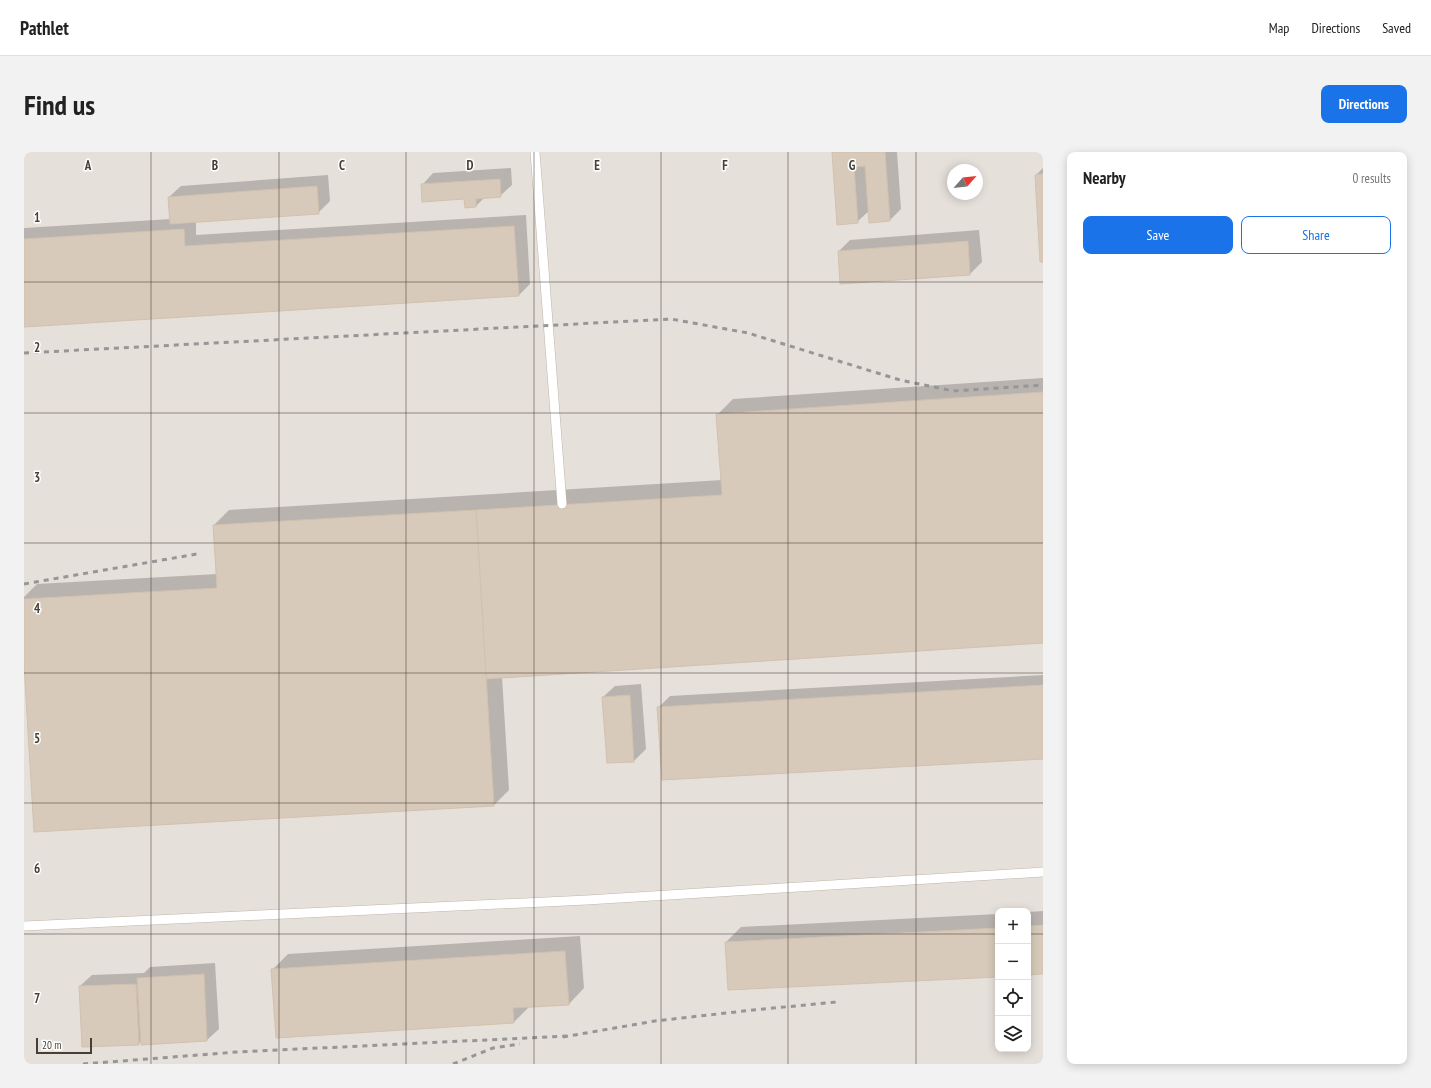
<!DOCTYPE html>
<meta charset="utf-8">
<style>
body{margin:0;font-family:"PT Sans Narrow",sans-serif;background:#f2f2f2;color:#222}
.controls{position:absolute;right:12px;bottom:12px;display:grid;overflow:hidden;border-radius:8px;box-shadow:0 2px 10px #0003}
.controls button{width:36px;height:36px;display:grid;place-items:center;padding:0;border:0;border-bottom:1px solid #e0e0e0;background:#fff;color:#222;font:20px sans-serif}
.compass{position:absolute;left:923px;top:12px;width:36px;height:36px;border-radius:50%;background:#fff;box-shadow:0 2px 10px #0003;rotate:63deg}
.scale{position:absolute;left:12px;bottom:10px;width:56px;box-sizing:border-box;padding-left:4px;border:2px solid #483f34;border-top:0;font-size:11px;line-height:14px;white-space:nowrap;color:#483f34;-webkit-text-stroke:3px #fff;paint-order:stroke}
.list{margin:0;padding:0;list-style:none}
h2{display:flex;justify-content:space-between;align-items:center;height:52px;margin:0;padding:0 16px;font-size:17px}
h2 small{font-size:13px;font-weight:400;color:#767676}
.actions{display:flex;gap:8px;padding:12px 16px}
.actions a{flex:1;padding:9px 0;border:1px solid #1a73e8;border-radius:8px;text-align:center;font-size:14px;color:#1a73e8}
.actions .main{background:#1a73e8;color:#fff}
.icon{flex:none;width:22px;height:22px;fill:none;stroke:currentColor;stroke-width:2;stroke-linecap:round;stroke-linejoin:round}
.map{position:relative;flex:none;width:1019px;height:912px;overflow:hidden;border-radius:8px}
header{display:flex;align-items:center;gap:24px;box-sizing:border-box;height:56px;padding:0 20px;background:#fff;border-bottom:1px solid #e0e0e0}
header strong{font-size:19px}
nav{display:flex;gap:22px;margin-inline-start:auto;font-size:14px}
.intro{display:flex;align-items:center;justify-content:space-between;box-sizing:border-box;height:96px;padding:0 24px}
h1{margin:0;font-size:28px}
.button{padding:10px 18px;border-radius:8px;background:#1a73e8;color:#fff;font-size:14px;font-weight:700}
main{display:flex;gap:24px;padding:0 24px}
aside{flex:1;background:#fff;border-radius:8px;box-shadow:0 2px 10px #0003}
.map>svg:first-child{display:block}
</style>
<header>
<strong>Pathlet</strong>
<nav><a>Map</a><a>Directions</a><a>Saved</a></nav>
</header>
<div class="intro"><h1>Find us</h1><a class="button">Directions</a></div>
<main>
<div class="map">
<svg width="1019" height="912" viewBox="0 0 1019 912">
<rect width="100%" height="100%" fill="#f4efe6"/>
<path fill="#e6e0db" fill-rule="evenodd" d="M 0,0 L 1019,0 L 1019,912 L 0,912 ZM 929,18 L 953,18 L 953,42 L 929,42 ZM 974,759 L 1004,759 L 1004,897 L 974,897 Z"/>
<g fill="#0003">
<polygon points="809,0 873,0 877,57 866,68 846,58 833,70"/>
<polygon points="487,16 488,33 476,44 461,45 452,54 441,46 398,33 409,21"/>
<polygon points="1019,16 1019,109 1012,23"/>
<polygon points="304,23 306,49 294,61 172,69 172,83 502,63 506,132 495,143 0,174 0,76 147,67 145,45 157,34"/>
<polygon points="955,78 958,110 946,122 817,131 815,99 826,88"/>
<polygon points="1019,226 1019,490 478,525 485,638 470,653 0,495 0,445 13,432 193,422 190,373 205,358 698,328 693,263 709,247"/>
<polygon points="1019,523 1019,606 634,556 646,544"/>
<polygon points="617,532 622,597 610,609 579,545 591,534"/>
<polygon points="1019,759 1019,821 1004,822 1004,760"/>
<polygon points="974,762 974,824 705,837 702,790 717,775"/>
<polygon points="556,784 560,836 545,852 505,855 490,870 248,818 264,802"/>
<polygon points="191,811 195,877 183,888 118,892 118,888 114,892 56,834 68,823 120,821 126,815"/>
</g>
<g fill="#d7caba" stroke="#d2c1ad">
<polygon points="808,0 861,0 866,69 845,71 841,14 830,15 834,71 813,73"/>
<polygon points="1019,22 1019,110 1016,110 1011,23"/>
<polygon points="476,27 477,45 452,47 452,55 441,56 440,47 398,50 397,32"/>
<polygon points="293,34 295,62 146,72 144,45"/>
<polygon points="490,74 495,144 0,175 0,87 160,77 161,94"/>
<polygon points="944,89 946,123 816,132 814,99"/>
<polygon points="1019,240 1019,491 462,527 452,358 698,343 692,262"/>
<polygon points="452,358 470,654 10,680 0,512 0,447 193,436 189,373"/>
<polygon points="1019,533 1019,607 638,628 633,555"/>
<polygon points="606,543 610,610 583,611 578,545"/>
<polygon points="1019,773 1019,822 1004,823 1004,774"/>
<polygon points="974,776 974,825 704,838 701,790"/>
<polygon points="541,799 545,853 489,856 490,871 252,886 247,817"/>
<polygon points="180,822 183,889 117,893 113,826"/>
<polygon points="112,832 115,893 58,895 55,834"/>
</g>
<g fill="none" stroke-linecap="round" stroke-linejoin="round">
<defs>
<g id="service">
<polyline points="511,0 538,352"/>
<polyline points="0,774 563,748 1019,720"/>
</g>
</defs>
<use href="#service" stroke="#c0b6a8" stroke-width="10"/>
<use href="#service" stroke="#fff" stroke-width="9"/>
<g stroke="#969696" stroke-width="3" stroke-dasharray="5 5" stroke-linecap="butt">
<polyline points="0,201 647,167 724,181 876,228 929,239 1019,233"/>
<polyline points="0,432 173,402"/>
<polyline points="539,885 631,869 729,858 813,850"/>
<polyline points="59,912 213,900 544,884"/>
<polyline points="429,912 469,896 496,892"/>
</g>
</g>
<path fill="none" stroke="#483f34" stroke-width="1" stroke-opacity="0.55" d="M 127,0 L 127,912M 255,0 L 255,912M 382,0 L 382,912M 510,0 L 510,912M 637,0 L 637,912M 764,0 L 764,912M 892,0 L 892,912M 0,130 L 1019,130M 0,261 L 1019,261M 0,391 L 1019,391M 0,521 L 1019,521M 0,651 L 1019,651M 0,782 L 974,782M 1004,782 L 1019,782"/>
<g font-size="13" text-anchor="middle" font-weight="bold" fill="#483f34" stroke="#fff" stroke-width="3" stroke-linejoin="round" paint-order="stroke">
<text x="64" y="18">A</text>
<text x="191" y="18">B</text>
<text x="318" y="18">C</text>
<text x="446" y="18">D</text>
<text x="573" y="18">E</text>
<text x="701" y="18">F</text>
<text x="828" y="18">G</text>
<text x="13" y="70">1</text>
<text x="13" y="200">2</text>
<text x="13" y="330">3</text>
<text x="13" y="461">4</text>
<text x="13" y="591">5</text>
<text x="13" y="721">6</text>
<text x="13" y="851">7</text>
</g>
</svg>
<div class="controls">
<button>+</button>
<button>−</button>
<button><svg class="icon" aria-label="locate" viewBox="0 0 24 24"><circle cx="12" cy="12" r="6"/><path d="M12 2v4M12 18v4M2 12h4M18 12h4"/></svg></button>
<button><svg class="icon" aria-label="layers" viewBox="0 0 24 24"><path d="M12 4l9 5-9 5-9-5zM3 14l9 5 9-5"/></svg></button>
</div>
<svg class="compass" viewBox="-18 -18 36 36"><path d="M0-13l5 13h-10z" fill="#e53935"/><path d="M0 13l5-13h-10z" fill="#767676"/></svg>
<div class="scale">20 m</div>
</div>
<aside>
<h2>Nearby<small>0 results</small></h2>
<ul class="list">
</ul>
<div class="actions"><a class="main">Save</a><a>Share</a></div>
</aside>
</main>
